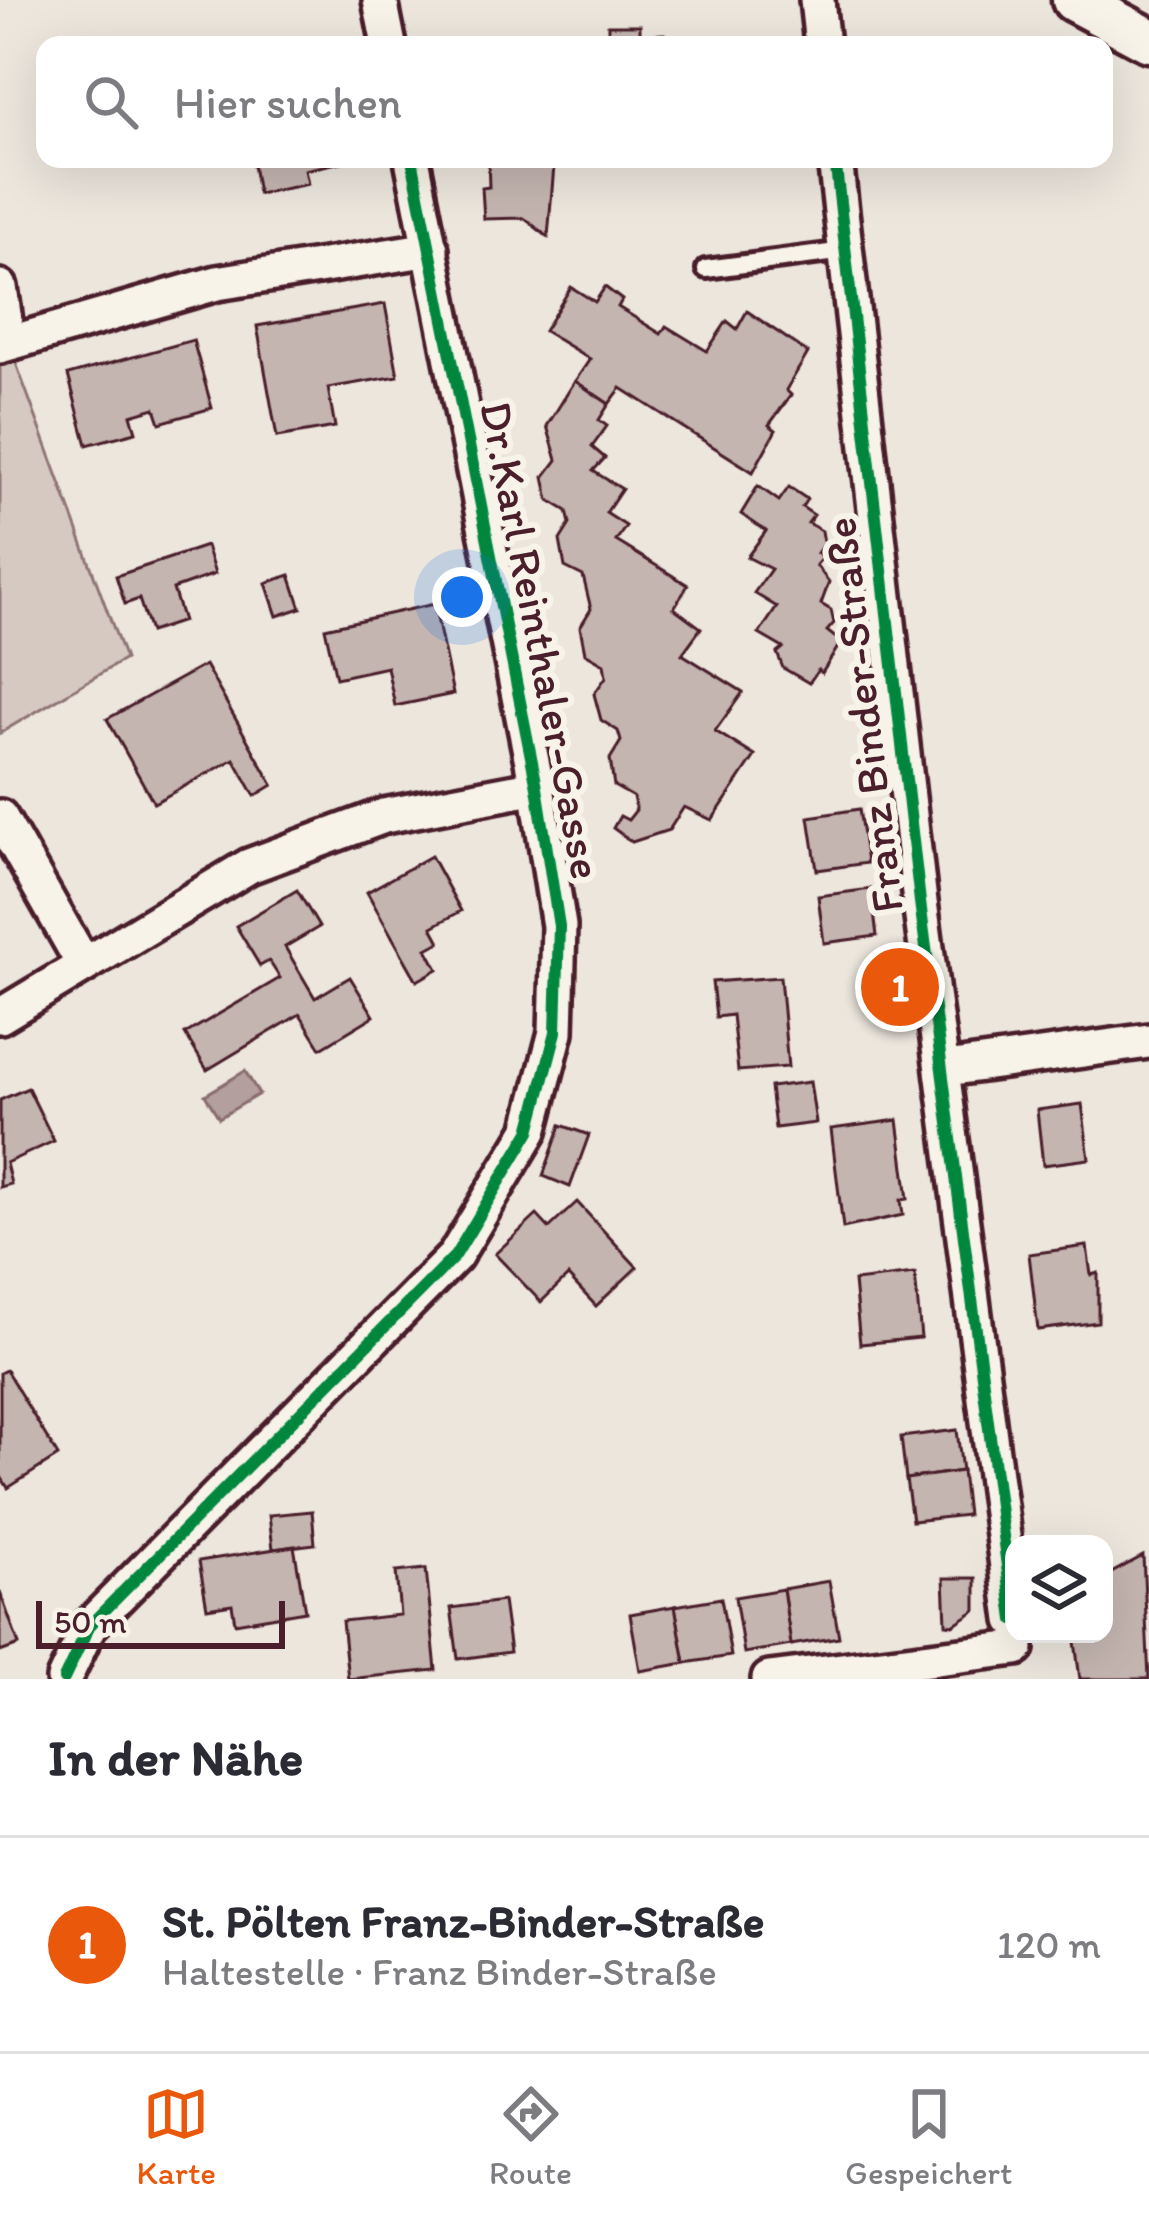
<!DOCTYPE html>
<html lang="de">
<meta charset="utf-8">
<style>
body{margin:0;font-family:Itim,sans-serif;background:#f7f7f7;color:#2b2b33}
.controls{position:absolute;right:36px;bottom:36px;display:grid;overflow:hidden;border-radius:24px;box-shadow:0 12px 48px #0002}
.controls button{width:108px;height:108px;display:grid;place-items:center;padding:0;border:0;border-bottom:3px solid #e1e1e2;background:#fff;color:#2b2b33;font:60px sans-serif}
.scale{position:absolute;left:36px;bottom:30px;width:249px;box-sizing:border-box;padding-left:12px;border:6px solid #4a1f2b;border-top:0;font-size:33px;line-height:42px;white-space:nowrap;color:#4a1f2b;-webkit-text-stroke:9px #f7f3e8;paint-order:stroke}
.you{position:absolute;left:462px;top:597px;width:42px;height:42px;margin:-30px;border:9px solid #fff;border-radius:50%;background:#1a73e8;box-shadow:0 0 0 18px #1a73e833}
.badge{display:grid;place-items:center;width:78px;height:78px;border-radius:50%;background:#ea580c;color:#fff;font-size:39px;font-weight:700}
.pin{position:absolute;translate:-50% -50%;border:6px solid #fff;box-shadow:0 3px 12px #0006}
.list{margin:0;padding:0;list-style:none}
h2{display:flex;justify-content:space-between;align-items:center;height:156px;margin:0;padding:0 48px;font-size:51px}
h2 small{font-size:39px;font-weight:400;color:#7c7c81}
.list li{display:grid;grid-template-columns:78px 1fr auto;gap:36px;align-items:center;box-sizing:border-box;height:216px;padding:0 48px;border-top:3px solid #e1e1e2}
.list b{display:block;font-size:45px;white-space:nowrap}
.list p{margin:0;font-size:39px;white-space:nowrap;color:#7c7c81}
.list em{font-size:39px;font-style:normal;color:#7c7c81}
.icon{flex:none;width:66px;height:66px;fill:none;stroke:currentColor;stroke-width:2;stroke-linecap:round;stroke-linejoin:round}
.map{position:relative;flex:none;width:1149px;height:1679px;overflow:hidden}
.search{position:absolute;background:#fff;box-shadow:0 12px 48px #0002;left:36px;right:36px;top:36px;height:132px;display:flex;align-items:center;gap:30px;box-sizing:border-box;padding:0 42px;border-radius:24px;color:#7c7c81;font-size:45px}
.sheet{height:372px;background:#fff}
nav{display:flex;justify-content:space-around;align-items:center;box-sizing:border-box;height:168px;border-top:3px solid #e1e1e2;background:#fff;font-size:33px;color:#7c7c81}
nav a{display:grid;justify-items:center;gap:6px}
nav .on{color:#ea580c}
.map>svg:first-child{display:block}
</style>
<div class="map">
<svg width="1149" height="1679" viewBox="0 0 1149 1679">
<rect width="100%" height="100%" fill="#ece6dd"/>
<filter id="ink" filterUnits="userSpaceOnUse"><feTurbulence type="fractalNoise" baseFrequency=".00833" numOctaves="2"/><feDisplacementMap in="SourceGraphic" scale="24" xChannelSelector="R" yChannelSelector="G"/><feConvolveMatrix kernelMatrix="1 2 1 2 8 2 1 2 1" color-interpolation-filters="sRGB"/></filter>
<g filter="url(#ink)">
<polygon fill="#d5c9c2" stroke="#907476" stroke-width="3" points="13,355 125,659 0,733 0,361"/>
<polygon fill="#b39f9d" stroke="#896c6f" stroke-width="3" points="245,1071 259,1094 219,1118 205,1095"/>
<g fill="#c4b5b0" stroke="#4a1f2b" stroke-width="3">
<polygon points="608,25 640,25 640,35 664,34 665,45 608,45"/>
<polygon points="252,159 346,159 347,161 305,170 308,184 258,194"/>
<polygon points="488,159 548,159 548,167 554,166 548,237 524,218 484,219 482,188 489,187"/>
<polygon points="571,287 595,302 605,287 622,300 618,307 661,334 666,326 707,351 727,321 737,329 747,311 808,353 786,390 791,395 769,425 776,430 753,472 621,388 609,404 575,381 590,359 544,331"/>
<polygon points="385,304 398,376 328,388 335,427 277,437 257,326"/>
<polygon points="193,340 212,408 160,423 155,408 131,415 136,432 87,445 68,375"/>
<polygon points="575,381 609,404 599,420 607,426 592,447 605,458 593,471 622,489 606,513 626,526 616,541 688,585 674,608 701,628 682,654 743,692 715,731 755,756 712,820 684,807 669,830 632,842 613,828 620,816 628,820 636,810 633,797 614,786 610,759 621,741 618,731 601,720 594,694 606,677 604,664 585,653 580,627 591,609 583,576 565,567 560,540 570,524 567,511 549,500 544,477 557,460 547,426"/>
<polygon points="758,486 779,501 789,487 807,499 802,507 814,515 808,523 822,531 824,543 817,553 823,557 816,565 829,582 821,604 831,610 834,623 827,631 841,642 822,673 818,670 809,683 783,668 777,653 783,648 759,634 777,607 754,593 771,569 747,557 766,531 741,514"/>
<polygon points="206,546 215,574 173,589 183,621 150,632 139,599 125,604 116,576"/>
<polygon points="290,575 301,608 277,616 266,583"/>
<polygon points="434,604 453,694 395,706 387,667 336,678 325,628"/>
<polygon points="205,665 273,785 255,796 234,759 154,803 107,719"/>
<polygon points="859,809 867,863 817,870 809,817"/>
<polygon points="431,856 461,911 432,927 440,942 427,949 438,969 417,981 367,892"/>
<polygon points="871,889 877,936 824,943 818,896"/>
<polygon points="297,890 319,927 285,947 315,998 350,977 374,1016 321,1048 300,1014 207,1070 185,1034 280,978 269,961 260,966 236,926"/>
<polygon points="780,977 788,1067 738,1071 732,1015 716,1017 712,982"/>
<polygon points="810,1082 816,1123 775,1128 770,1087"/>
<polygon points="28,1088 54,1141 6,1163 11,1184 0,1187 0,1100"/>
<polygon points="1082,1104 1089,1159 1043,1165 1037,1110"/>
<polygon points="898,1120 908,1199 901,1200 903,1215 843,1228 831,1129"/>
<polygon points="561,1125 589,1135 570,1187 543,1176"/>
<polygon points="577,1202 637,1267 596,1306 568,1276 541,1302 495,1254 537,1215 549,1228"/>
<polygon points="1087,1246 1091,1275 1098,1273 1098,1322 1038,1330 1029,1254"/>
<polygon points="915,1274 921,1338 860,1344 854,1281"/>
<polygon points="6,1370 58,1456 8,1488 0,1475 0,1373"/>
<polygon points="957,1430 962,1471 906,1479 901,1437"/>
<polygon points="962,1471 967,1515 912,1521 906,1479"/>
<polygon points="312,1511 315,1544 273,1549 269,1515"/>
<polygon points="294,1546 305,1611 235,1623 232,1604 207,1608 199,1561"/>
<polygon points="1143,1556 1149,1679 1080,1679 1074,1634 1104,1634 1104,1577"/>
<polygon points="426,1569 436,1670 348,1679 342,1621 400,1615 396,1572"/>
<polygon points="944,1578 976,1578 976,1610 953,1625 946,1624"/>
<polygon points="829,1581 839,1637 791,1645 783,1589"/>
<polygon points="783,1589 791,1645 744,1653 735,1597"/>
<polygon points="0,1592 19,1645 0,1652"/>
<polygon points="721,1598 731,1656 685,1663 675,1606"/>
<polygon points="503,1601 510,1652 458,1659 451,1608"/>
<polygon points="675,1606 685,1663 640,1671 630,1614"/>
</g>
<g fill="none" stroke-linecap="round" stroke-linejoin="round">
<defs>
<polyline id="service" points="706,269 845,251"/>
<g id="minor">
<polyline points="380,0 389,45"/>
<polyline points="817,0 822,45"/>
<polyline points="835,159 920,902 1014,1620"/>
<polyline points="0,287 8,342"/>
<polyline points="0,346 217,283 431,249"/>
<polyline points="0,817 84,965"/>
<polyline points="0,1016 249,866 384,816 537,787"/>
<polyline points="946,1069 1149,1041"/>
<polyline points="64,1679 89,1626 455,1256 530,1131 556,1032 559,926 537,787 412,159"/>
<polyline points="769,1679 1017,1648"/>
</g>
<polyline id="tertiary" points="1074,0 1149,40"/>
</defs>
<use href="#service" stroke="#4a1f2b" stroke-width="26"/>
<use href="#minor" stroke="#4a1f2b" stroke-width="42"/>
<use href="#tertiary" stroke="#4a1f2b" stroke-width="51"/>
<use href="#service" stroke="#f7f3e8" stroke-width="16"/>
<use href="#minor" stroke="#f7f3e8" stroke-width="33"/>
<use href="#tertiary" stroke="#f7f3e8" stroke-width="42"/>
<defs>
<g id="cycleway">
<polyline points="835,159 920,902 1014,1620"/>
<polyline points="64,1679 89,1626 455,1256 530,1131 556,1032 559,926 537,787 412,159"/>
</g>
</defs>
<use href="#cycleway" stroke="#f7f3e8" stroke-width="20"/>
<use href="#cycleway" stroke="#00873e" stroke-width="12"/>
</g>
</g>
<g text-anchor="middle" stroke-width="12" stroke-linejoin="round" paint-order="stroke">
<g font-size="45" fill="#4a1f2b" stroke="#f7f3e8">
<text transform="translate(542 640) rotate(79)" y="16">Dr.Karl Reinthaler-Gasse</text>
<text transform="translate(863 715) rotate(-97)" y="16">Franz Binder-Straße</text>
</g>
</g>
</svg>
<div class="controls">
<button><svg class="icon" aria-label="layers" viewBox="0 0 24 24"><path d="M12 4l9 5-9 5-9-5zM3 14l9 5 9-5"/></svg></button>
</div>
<div class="scale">50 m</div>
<div class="you"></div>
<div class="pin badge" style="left:900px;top:987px">1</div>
<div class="search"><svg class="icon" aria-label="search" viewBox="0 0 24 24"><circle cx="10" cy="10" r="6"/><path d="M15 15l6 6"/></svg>Hier suchen</div>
</div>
<section class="sheet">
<h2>In der Nähe<small></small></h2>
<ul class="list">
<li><span class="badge">1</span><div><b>St. Pölten Franz-Binder-Straße</b><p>Haltestelle · Franz Binder-Straße</p></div><em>120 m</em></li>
</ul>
</section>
<nav>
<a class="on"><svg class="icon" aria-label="map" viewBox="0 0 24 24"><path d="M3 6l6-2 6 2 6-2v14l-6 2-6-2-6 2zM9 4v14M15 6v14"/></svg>Karte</a>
<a><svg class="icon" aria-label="directions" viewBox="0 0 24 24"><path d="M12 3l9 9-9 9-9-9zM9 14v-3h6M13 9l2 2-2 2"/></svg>Route</a>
<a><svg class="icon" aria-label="saved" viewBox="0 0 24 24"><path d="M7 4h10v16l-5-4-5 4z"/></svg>Gespeichert</a>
</nav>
